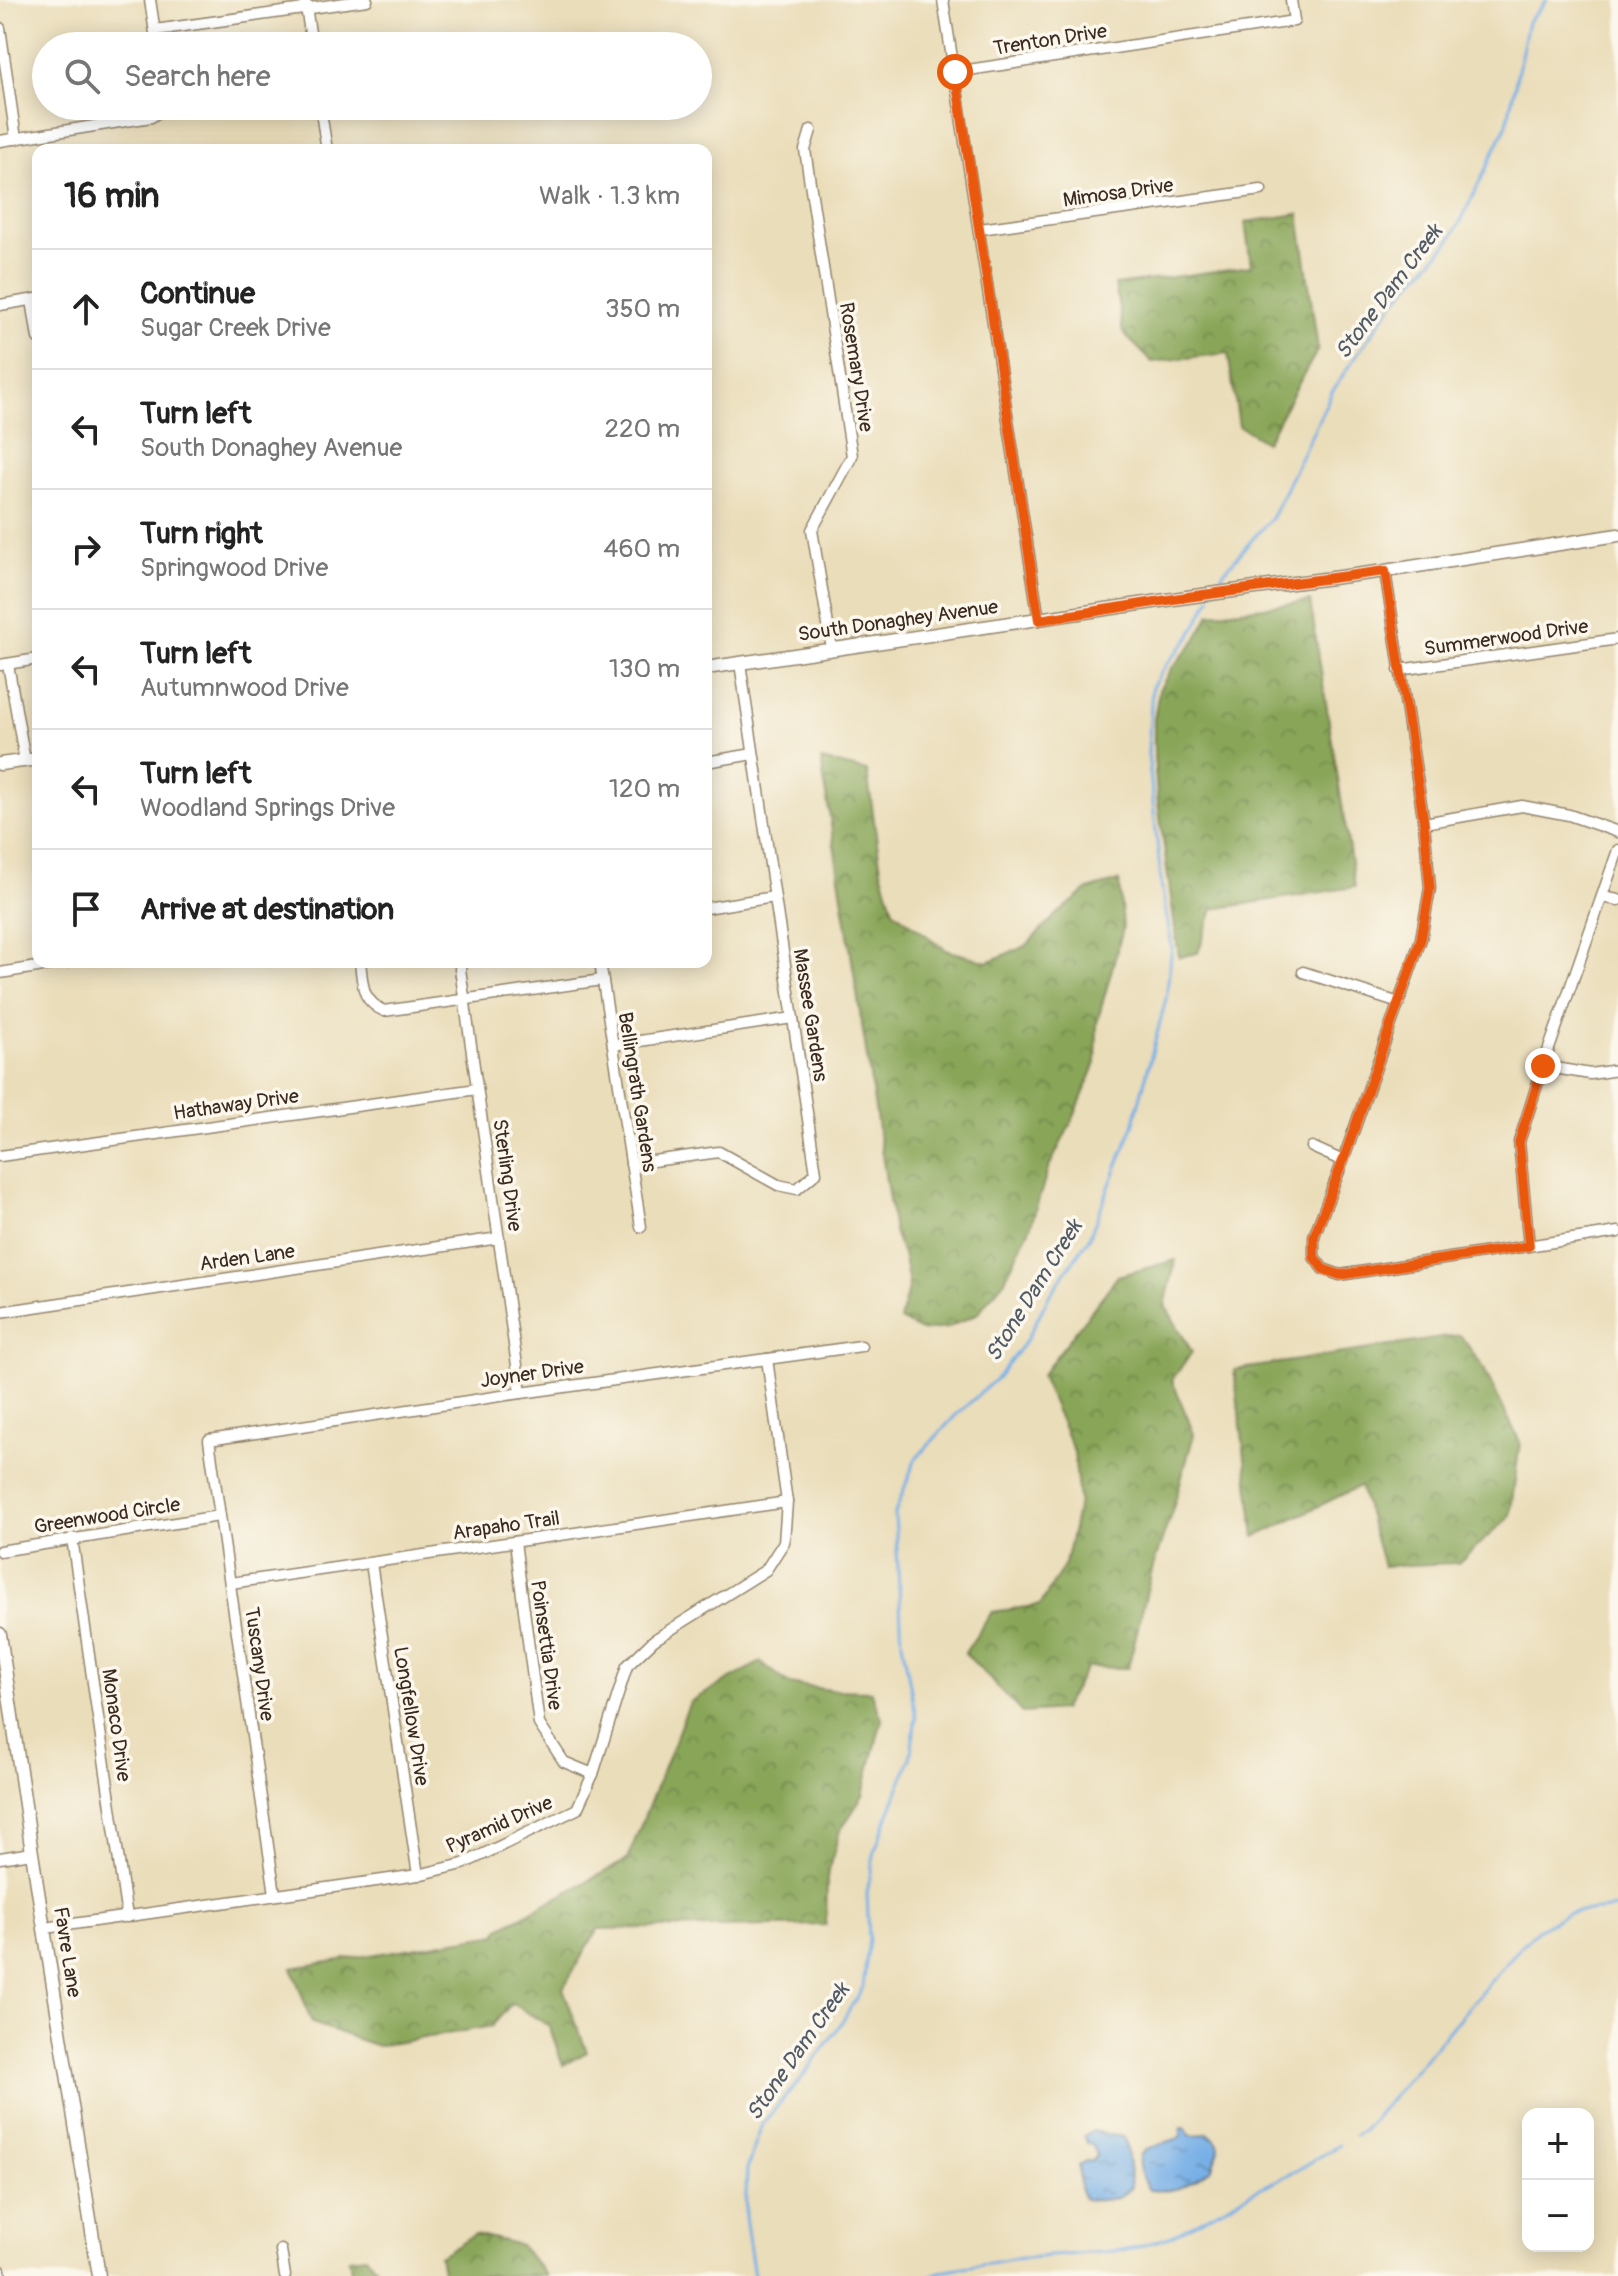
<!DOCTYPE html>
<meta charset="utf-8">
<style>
body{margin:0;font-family:Pangolin,sans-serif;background:#f6f6f6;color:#222}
.controls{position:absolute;right:24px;bottom:24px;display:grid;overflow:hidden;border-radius:16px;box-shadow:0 4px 20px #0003}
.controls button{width:72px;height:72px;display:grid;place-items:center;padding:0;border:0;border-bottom:2px solid #e0e0e0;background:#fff;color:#222;font:40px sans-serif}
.stop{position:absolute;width:24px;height:24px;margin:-18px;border:6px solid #ea580c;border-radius:50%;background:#fff}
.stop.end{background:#ea580c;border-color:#fff;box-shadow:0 2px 8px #0008}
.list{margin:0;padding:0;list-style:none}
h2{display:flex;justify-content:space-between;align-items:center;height:104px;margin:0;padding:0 32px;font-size:34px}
h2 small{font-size:26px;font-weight:400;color:#767676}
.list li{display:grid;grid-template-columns:52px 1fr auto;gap:24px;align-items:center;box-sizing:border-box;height:120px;padding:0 32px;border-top:2px solid #e0e0e0}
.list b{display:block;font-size:30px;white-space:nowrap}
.list p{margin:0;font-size:26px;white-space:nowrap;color:#767676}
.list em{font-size:26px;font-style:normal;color:#767676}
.icon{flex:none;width:44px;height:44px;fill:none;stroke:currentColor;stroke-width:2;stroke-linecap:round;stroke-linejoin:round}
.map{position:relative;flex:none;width:1618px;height:2276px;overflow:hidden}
.search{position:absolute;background:#fff;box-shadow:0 4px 20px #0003;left:32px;top:32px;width:680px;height:88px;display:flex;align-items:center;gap:20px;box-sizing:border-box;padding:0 28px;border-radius:44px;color:#767676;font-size:30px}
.panel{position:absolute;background:#fff;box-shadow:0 4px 20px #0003;left:32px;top:144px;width:680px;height:824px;border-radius:16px}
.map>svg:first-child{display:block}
</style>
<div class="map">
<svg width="1618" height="2276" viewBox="0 0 1618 2276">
<defs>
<pattern id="forest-crowns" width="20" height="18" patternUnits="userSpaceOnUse" patternTransform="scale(2)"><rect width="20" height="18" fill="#89a659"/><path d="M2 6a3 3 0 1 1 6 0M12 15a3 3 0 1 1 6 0" fill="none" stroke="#718749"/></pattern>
<pattern id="water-ripples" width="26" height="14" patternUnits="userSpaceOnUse" patternTransform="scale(2)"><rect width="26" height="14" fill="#76afe6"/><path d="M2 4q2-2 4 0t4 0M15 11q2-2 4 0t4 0" fill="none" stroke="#628fba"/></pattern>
</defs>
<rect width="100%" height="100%" fill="#fbf7ec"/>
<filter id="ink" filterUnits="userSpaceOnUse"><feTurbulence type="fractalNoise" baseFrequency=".0125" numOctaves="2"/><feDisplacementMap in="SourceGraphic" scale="16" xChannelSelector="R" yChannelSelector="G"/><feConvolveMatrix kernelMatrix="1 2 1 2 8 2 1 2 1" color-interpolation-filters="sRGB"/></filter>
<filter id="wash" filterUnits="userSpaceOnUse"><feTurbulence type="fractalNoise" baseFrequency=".006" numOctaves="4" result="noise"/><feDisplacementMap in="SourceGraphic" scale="32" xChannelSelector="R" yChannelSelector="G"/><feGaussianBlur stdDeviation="1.8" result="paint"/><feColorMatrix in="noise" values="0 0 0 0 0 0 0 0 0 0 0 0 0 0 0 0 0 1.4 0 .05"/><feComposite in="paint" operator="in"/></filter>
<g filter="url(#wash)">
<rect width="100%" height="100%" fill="#eaddb9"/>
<g fill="url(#forest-crowns)" stroke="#62683c" stroke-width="2">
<polygon points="1299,214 1318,349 1266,442 1239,426 1228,353 1152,362 1123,333 1115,285 1251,266 1245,222"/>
<polygon points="1310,601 1355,887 1213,909 1198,953 1179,957 1157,795 1154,755 1154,720 1159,690 1172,668 1196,640 1210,614"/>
<polygon points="821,760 867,771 881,870 893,910 946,950 988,962 1026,946 1055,916 1087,890 1119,881 1123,929 1097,1023 1096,1063 1073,1119 1048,1169 1030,1228 1005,1280 977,1314 947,1328 921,1331 900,1320 909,1285 904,1258 894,1232"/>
<polygon points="1176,1260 1165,1305 1192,1352 1172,1380 1194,1434 1173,1508 1152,1570 1128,1668 1087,1667 1062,1710 1022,1713 965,1653 992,1612 1040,1605 1065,1564 1079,1501 1074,1452 1041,1376 1118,1276"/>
<polygon points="1460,1335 1482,1365 1520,1442 1510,1517 1458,1563 1383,1566 1360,1486 1255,1537 1234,1370"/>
<polygon points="761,1662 789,1684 830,1690 871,1691 882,1719 863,1795 839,1833 827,1877 826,1925 598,1929 563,1988 587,2052 563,2065 549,2026 512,2003 492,2026 377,2046 312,2023 292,1968 497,1934 500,1928 627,1860 690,1702"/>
<polygon points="475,2234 520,2245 546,2276 443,2276 439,2256"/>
<polygon points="366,2256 383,2276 352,2276 349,2258"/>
</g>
<g fill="url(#water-ripples)" stroke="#586c82" stroke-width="2">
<path d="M 1181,2128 L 1186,2128 L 1190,2135 L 1196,2136 L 1208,2133 C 1229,2150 1214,2152 1212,2169 C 1187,2185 1179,2193 1149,2190 C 1141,2179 1139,2169 1140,2155 L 1146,2149 L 1179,2138 L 1181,2135 Z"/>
<path d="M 1093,2131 L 1123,2137 L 1127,2146 L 1131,2187 C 1119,2201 1103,2201 1085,2199 L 1080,2188 L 1079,2165 L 1085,2161 L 1093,2160 L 1097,2155 L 1093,2146 L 1087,2143 L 1084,2136 Z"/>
</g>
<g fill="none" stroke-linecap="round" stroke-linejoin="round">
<g stroke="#76afe6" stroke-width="3">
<polyline points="1215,590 1223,573 1272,517 1332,392 1351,363 1394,302 1448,243 1461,221 1507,124 1528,22 1547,0"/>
<polyline points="1355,2135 1363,2131 1521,1946 1539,1929 1568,1913 1618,1908"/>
<polyline points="754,2276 745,2217 747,2169 762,2124 800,2080 838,2028 863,1987 869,1939 867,1893 875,1850 910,1759 916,1717 902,1642 895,1513 915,1460 955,1416 997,1378 1027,1339 1049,1296 1089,1238 1133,1126 1166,999 1172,947 1162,890 1148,753 1152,687 1167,664 1190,637 1211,597"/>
<polyline points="931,2276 946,2270 1012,2259 1127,2250 1170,2237 1250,2193 1296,2171 1339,2145"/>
</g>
</g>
</g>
<g filter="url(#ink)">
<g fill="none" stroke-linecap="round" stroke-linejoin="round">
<defs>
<g id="minor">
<polyline points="150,0 157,46"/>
<polyline points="305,0 312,46"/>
<polyline points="943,0 1039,620"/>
<polyline points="0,28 16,139"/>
<polyline points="155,30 367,0"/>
<polyline points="955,72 1294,21 1291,0"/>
<polyline points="320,106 327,150"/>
<polyline points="811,130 805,150 852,456 812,530 832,649"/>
<polyline points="0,141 151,117 157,113 161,106"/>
<polyline points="980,229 1261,190"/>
<polyline points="32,300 38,338"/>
<polyline points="0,305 36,299"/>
<polyline points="1385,571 1424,823 1430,888 1421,939 1343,1161 1314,1236 1314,1257 1323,1269 1340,1275 1618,1232"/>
<polyline points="8,664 25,761"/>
<polyline points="0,665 38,659"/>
<polyline points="1399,670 1618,639"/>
<polyline points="706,762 753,754"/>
<polyline points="1424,823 1522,806 1569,815 1618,832"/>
<polyline points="1602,897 1618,900"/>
<polyline points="706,908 774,897"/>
<path d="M 360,962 C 363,985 361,1000 384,1011 L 602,980"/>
<polyline points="461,962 460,969 521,1393"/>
<polyline points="600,962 641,1227"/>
<polyline points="1303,972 1399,1003"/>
<polyline points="0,973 68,962"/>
<polyline points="613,1045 793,1018"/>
<polyline points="1543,1066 1590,1074 1618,1070"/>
<polyline points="1312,1147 1343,1161"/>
<polyline points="0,1156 477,1089"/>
<polyline points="631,1164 719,1152 778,1185 797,1189 816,1173 740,663"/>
<polyline points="1529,1246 1519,1142 1543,1066 1618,850"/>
<polyline points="0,1312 499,1238"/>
<polyline points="72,1538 127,1917"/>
<polyline points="515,1542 539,1724 564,1762 593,1774"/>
<polyline points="0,1551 219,1516"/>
<polyline points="371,1563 418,1875"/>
<polyline points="231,1583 787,1502"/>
<polyline points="0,1858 32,1853"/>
<polyline points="275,1894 209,1440 521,1393 861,1346"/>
<polyline points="45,1928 418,1875 463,1864 577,1809 593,1774 627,1666 654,1640 766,1570 784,1542 787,1502 767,1359"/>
<polyline points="281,2250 285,2276"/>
<polyline points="0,2270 1,2276"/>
</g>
<g id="tertiary">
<polyline points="706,668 1187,597 1385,571 1618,535"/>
<polyline points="0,764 38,759"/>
<polyline points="0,1634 32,1853 99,2276"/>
</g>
</defs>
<use href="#minor" stroke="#92846c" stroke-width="13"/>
<use href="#tertiary" stroke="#92846c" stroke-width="15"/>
<use href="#minor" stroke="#fff" stroke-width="10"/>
<use href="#tertiary" stroke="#fff" stroke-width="12"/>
</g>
</g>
<g fill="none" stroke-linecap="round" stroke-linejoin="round" filter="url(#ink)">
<polyline stroke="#ea580c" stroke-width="10" points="955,72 1039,620 1187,597 1385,571 1424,823 1430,888 1421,939 1343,1161 1314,1236 1314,1257 1323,1269 1340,1275 1529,1246 1519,1142 1543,1066"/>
</g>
<g text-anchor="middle" stroke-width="7" stroke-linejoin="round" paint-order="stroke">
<g font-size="20" fill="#3b2a1e" stroke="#fbf7ec">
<text transform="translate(1050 39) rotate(-9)" y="7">Trenton Drive</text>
<text transform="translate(1118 192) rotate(-8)" y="7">Mimosa Drive</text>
<text transform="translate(857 367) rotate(81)" y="7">Rosemary Drive</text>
<text transform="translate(898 620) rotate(-8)" y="7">South Donaghey Avenue</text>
<text transform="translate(1506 637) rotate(-8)" y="7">Summerwood Drive</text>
<text transform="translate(811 1015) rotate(81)" y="7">Massee Gardens</text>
<text transform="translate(638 1092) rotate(81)" y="7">Bellingrath Gardens</text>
<text transform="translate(236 1104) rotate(-8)" y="7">Hathaway Drive</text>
<text transform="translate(508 1175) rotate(82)" y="7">Sterling Drive</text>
<text transform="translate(247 1257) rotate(-8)" y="7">Arden Lane</text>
<text transform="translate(532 1373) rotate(-8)" y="7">Joyner Drive</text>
<text transform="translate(107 1515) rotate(-9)" y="7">Greenwood Circle</text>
<text transform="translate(506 1525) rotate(-8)" y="7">Arapaho Trail</text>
<text transform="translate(547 1645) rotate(82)" y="7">Poinsettia Drive</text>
<text transform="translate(260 1664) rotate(82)" y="7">Tuscany Drive</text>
<text transform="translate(412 1716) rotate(81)" y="7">Longfellow Drive</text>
<text transform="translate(117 1725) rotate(82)" y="7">Monaco Drive</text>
<text transform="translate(499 1824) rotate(-24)" y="7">Pyramid Drive</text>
<text transform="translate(68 1952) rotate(81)" y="7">Favre Lane</text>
</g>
<g font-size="22" font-style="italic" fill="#505964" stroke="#fbf7ec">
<text transform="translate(1388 291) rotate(-53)" y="8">Stone Dam Creek</text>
<text transform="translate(1033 1290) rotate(-58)" y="8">Stone Dam Creek</text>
<text transform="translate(797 2051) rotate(-55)" y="8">Stone Dam Creek</text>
</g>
</g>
</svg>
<div class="controls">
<button>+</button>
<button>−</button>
</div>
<div class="stop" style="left:955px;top:72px"></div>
<div class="stop end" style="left:1543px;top:1066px"></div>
<div class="search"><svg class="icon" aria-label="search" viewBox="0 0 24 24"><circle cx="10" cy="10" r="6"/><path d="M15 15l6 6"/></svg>Search here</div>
<section class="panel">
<h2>16 min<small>Walk · 1.3 km</small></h2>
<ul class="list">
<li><svg class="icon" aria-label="ahead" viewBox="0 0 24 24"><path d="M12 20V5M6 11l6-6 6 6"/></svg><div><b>Continue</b><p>Sugar Creek Drive</p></div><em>350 m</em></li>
<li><svg class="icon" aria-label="left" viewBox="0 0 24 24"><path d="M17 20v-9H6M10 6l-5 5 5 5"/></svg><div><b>Turn left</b><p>South Donaghey Avenue</p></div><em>220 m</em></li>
<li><svg class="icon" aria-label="right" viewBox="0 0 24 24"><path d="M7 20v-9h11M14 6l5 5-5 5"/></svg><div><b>Turn right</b><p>Springwood Drive</p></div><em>460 m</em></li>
<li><svg class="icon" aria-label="left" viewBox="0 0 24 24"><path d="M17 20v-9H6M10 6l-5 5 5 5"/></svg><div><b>Turn left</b><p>Autumnwood Drive</p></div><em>130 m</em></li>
<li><svg class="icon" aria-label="left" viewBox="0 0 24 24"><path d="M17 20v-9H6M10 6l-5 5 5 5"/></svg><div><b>Turn left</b><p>Woodland Springs Drive</p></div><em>120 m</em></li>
<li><svg class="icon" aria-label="arrive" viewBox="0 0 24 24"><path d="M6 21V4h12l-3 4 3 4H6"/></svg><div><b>Arrive at destination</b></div></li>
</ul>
</section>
</div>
